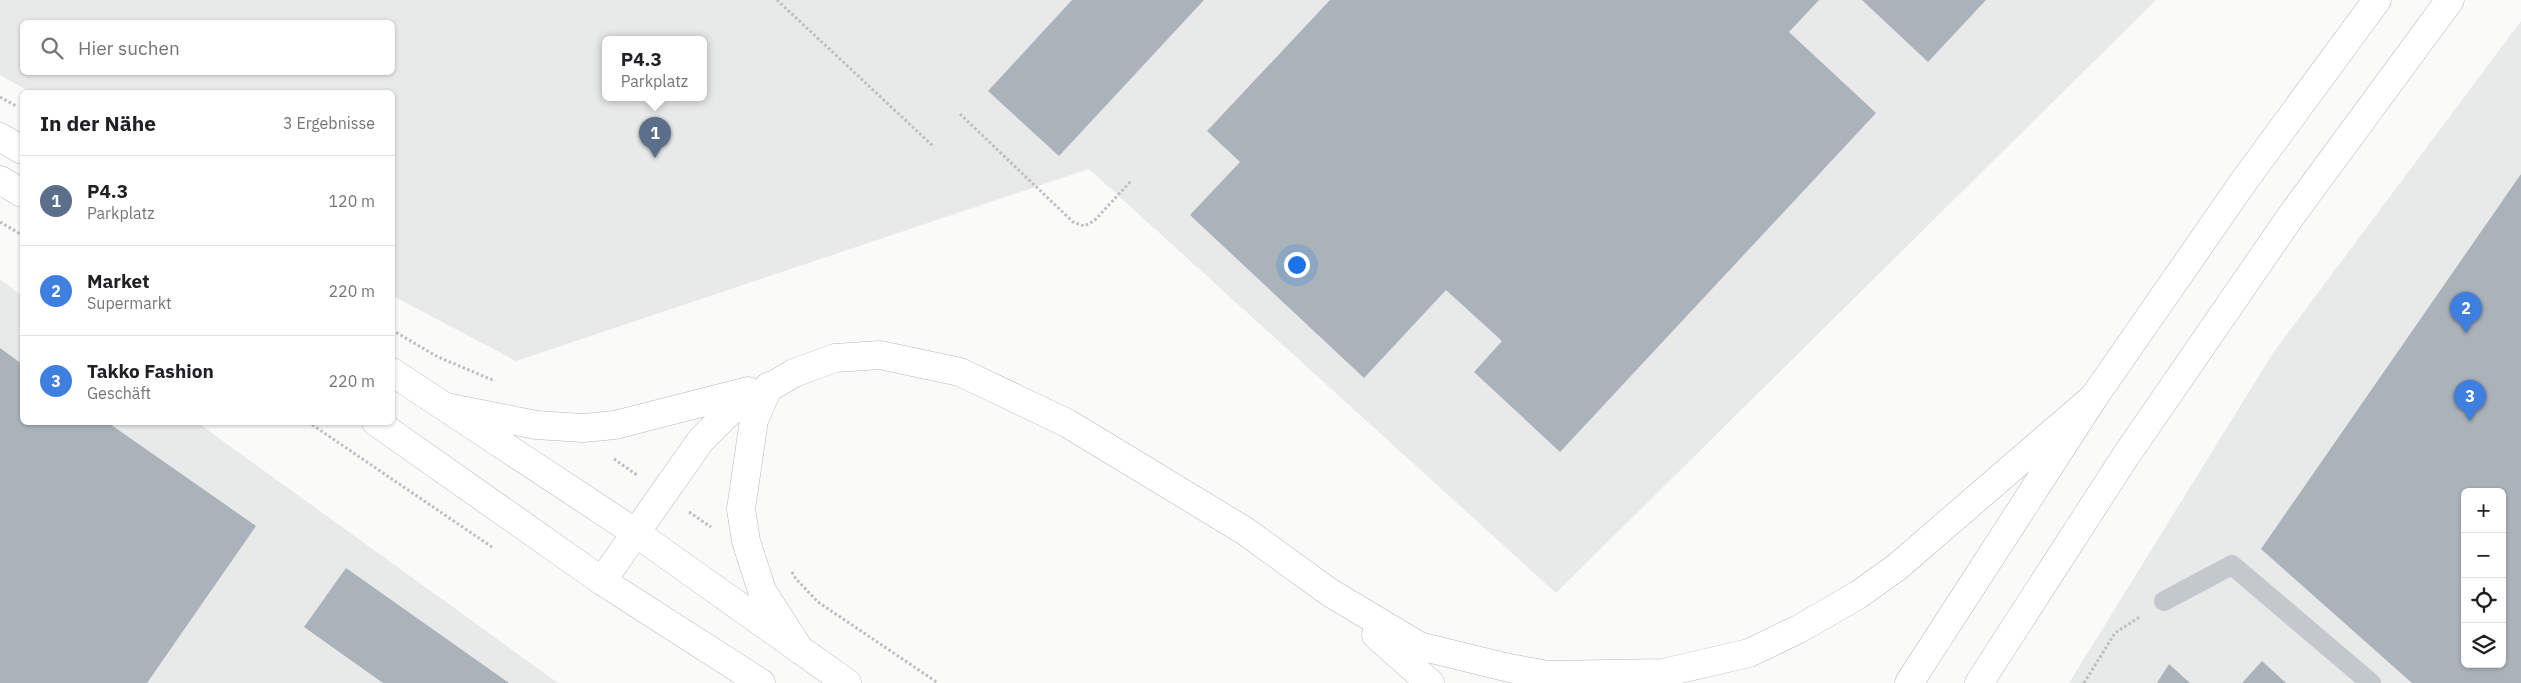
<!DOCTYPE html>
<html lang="de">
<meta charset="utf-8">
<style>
body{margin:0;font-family:"IBM Plex Sans",sans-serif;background:#f2f2f2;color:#202124}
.controls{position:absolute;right:15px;bottom:15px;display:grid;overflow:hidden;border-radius:8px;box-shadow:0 1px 4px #0004}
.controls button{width:45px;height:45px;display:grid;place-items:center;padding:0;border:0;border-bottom:1px solid #e0e0e0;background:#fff;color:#202124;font:25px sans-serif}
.you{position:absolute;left:1296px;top:264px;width:18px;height:18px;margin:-12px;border:4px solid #fff;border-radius:50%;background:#1a73e8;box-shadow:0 0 0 8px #1a73e833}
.badge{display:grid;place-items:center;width:32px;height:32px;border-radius:50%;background:#ea580c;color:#fff;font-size:16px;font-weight:700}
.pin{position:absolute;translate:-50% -41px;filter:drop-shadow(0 1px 2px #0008)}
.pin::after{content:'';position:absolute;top:26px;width:18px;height:15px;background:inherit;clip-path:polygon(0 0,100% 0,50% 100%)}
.popup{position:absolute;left:602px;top:36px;width:105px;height:65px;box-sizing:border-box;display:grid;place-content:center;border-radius:8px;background:#fff;filter:drop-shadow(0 1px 4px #0005);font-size:16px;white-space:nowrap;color:#757577}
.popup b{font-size:19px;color:#202124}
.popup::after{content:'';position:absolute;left:50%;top:100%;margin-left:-10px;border:10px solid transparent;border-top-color:#fff}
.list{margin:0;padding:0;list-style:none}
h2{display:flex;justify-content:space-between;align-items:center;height:65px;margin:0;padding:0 20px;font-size:21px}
h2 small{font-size:16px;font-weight:400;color:#757577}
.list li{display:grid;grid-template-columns:32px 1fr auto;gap:15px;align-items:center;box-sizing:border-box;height:90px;padding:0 20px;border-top:1px solid #e0e0e0}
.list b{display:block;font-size:19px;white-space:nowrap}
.list p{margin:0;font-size:16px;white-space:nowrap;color:#757577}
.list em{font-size:16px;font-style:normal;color:#757577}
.icon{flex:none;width:28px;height:28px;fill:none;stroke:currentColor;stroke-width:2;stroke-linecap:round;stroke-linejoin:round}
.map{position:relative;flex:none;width:2521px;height:683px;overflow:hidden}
.search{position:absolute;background:#fff;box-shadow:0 1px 4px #0004;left:20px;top:20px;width:375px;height:55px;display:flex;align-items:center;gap:12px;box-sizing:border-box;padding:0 18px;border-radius:8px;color:#757577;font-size:19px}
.panel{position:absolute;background:#fff;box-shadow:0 1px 4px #0004;left:20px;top:90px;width:375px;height:335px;border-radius:8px}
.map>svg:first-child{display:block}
</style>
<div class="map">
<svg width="2521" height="683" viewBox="0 0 2521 683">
<rect width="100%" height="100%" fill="#fafaf8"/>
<g fill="#e8e9e9" fill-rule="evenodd">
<path d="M 0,0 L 2156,0 L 1556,593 L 1089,169 L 516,361 L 393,296 L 392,92 L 30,92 L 0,75 ZM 22,22 L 392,22 L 392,72 L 22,72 ZM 606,39 L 704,39 L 704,97 L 606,97 Z"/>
<path d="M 2521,21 L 2521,683 L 2069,683 L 2273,353 ZM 2465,492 L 2502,492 L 2502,664 L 2465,664 Z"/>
<polygon points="0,279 22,296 22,422 198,423 558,683 0,683"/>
</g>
<g fill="#aab3b9" fill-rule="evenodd">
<polygon points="1072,0 1204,0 1059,156 988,91"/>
<polygon points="1330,0 1819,0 1789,32 1876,113 1560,452 1474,372 1502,341 1446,290 1364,378 1190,215 1240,162 1207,131"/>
<polygon points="1862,0 1986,0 1928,62"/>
<path d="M 2521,174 L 2521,683 L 2412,683 L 2261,549 ZM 2465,492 L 2502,492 L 2502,664 L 2465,664 Z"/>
<polygon points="0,348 22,364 22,422 107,422 256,526 147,683 0,683"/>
<polygon points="346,568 509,683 383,683 304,627"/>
<polygon points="2262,661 2286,683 2242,683"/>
<polygon points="2169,664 2190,683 2157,683"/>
</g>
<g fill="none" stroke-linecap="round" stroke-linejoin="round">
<defs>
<g id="primary">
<polyline points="0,137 22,150"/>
<polyline points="0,180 22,193"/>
<polyline points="392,372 636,533 847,683"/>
<polyline points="376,422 602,581 761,683"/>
</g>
<g id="motorway">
<polyline points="769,386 754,420 741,509 746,541 762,591 800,650"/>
<polyline points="446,407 536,425 583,428 615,425 748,391"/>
<polyline points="602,581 701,440 729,412 794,373 835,358 880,355 960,372 1067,423 1245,531 1329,592 1419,646 1509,668 1548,675 1663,673 1749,653 1799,629 1858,595 1897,567 2094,397"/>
<polyline points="1376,635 1430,683"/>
<polyline points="1909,683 2094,397 2244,181 2377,0"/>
<polyline points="1979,683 2125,457 2291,216 2450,0"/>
</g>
</defs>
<use href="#primary" stroke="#b5babe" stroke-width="29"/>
<use href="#motorway" stroke="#b4b9bd" stroke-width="29"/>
<g stroke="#bbbfc2" stroke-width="3" stroke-dasharray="2.5 2.5" stroke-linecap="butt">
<polyline points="777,0 934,147"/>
<polyline points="0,97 16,106"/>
<polyline points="960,114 1073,222 1084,226 1094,221 1131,181"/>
<polyline points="0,222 22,235"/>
<polyline points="392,330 438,357 495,381"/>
<polyline points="308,422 492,547"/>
<polyline points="614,459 637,475"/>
<polyline points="689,512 711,527"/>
<polyline points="792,572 796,579 818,602 938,683"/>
<polyline points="2084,683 2115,633 2141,616"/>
</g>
<polyline stroke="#c3c8cc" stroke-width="20" points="2164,601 2232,565 2371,683"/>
<use href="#primary" stroke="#fff" stroke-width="28"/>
<use href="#motorway" stroke="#fff" stroke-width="28"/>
</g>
</svg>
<div class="controls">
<button>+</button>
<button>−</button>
<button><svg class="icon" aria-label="locate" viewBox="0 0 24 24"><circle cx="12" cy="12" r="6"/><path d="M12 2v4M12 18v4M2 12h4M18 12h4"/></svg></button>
<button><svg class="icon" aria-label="layers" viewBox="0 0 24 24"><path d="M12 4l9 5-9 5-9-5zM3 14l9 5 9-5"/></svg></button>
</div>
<div class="you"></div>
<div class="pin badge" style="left:655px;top:158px;background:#5c6f8a">1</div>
<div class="popup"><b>P4.3</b>Parkplatz</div>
<div class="pin badge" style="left:2466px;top:333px;background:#3f7fe0">2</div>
<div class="pin badge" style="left:2470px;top:421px;background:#3f7fe0">3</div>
<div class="search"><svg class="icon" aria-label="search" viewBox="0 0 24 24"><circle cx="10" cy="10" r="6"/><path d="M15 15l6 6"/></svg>Hier suchen</div>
<section class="panel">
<h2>In der Nähe<small>3 Ergebnisse</small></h2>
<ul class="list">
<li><span class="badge" style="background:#5c6f8a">1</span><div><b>P4.3</b><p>Parkplatz</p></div><em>120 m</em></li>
<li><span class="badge" style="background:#3f7fe0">2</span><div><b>Market</b><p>Supermarkt</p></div><em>220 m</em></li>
<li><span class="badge" style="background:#3f7fe0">3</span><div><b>Takko Fashion</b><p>Geschäft</p></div><em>220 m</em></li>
</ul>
</section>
</div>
